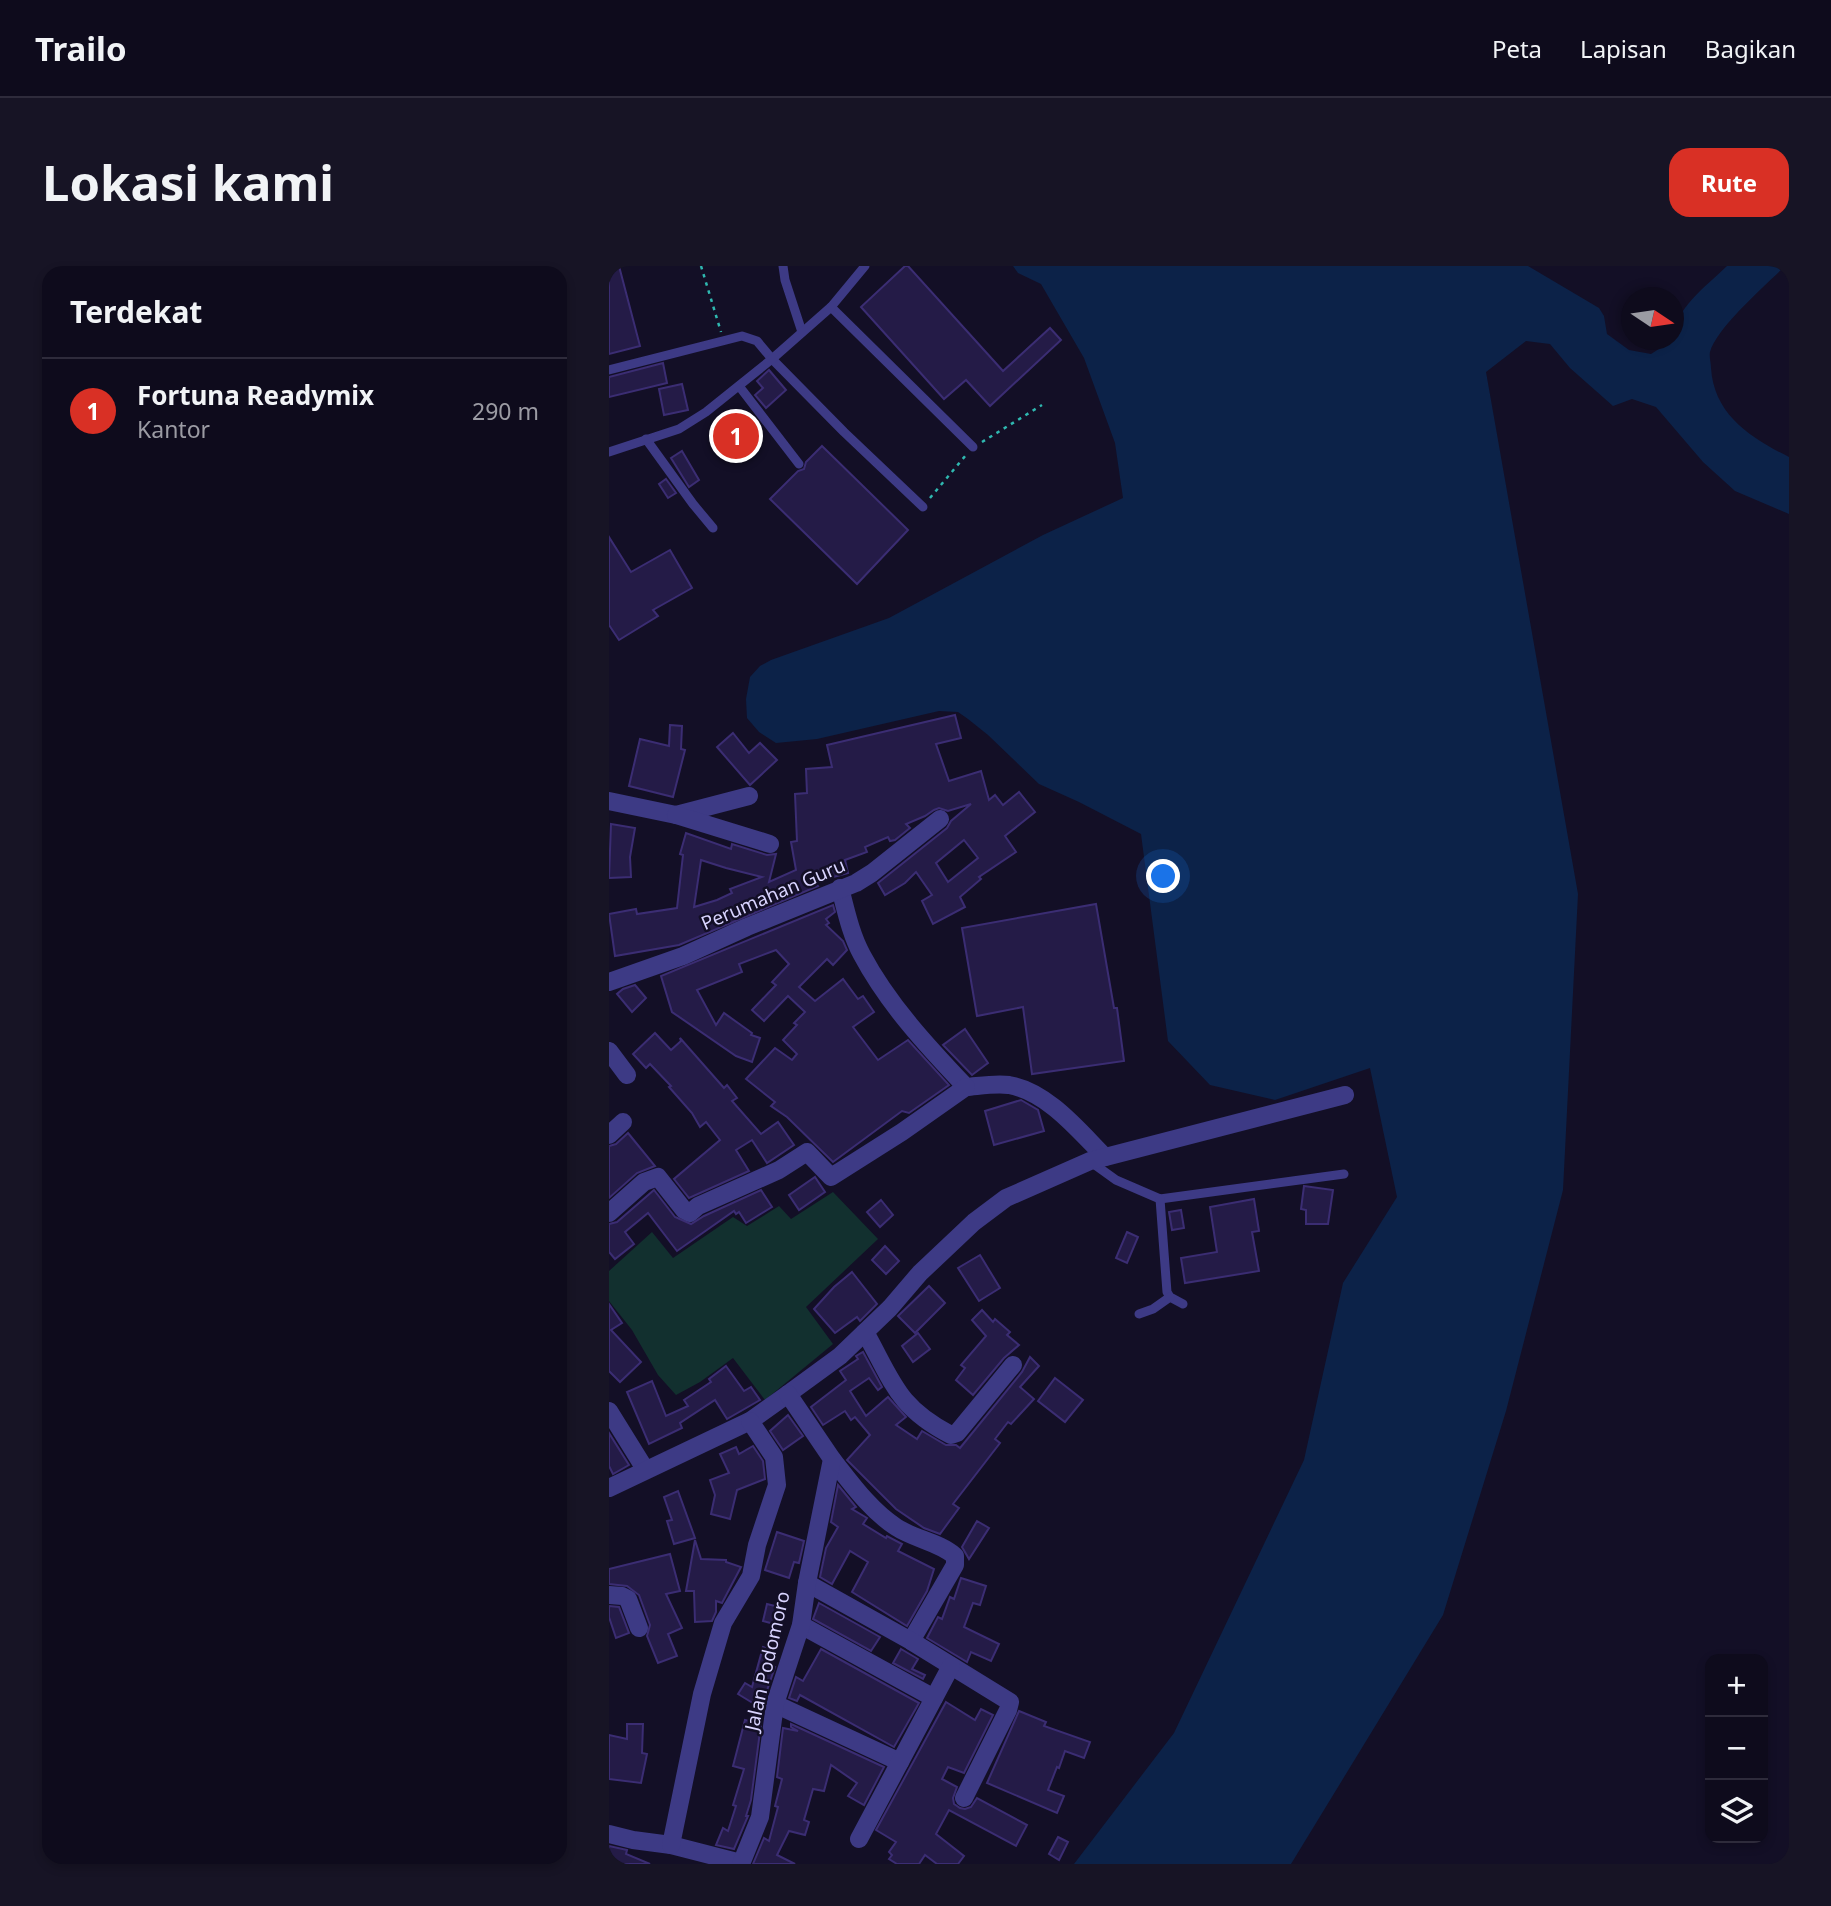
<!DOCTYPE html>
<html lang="id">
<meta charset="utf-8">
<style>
body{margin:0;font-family:"Noto Sans",sans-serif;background:#171425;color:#f1f3f6}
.controls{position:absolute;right:21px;bottom:21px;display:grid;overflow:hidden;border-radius:14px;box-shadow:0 4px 10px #0003}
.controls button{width:63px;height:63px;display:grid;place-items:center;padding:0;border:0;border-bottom:2px solid #2e2b3b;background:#0e0b1c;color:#f1f3f6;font:35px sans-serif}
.compass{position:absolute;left:1012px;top:21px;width:63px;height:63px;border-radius:50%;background:#0e0b1c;box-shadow:0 4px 10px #0003;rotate:103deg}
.you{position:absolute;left:555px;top:611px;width:24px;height:24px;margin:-18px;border:5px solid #fff;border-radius:50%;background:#1a73e8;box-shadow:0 0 0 10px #1a73e833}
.badge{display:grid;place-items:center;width:46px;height:46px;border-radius:50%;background:#d93025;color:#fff;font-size:23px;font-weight:700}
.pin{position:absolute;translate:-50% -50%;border:4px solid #fff;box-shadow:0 2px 7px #0006}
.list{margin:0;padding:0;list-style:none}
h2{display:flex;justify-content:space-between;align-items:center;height:91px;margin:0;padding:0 28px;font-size:30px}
h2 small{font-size:23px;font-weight:400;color:#9b9ba3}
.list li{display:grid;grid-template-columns:46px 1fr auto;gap:21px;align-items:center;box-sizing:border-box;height:105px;padding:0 28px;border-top:2px solid #2e2b3b}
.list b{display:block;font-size:26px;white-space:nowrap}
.list p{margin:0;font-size:23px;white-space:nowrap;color:#9b9ba3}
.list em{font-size:23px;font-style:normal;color:#9b9ba3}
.icon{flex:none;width:38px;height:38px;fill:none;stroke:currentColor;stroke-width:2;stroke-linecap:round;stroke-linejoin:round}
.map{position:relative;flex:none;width:1180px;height:1598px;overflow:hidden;border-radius:21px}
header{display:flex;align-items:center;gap:42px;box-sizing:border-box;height:98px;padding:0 35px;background:#0e0b1c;border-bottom:2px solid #2e2b3b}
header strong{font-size:33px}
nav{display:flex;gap:38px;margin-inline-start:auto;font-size:24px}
.intro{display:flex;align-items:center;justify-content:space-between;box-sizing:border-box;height:168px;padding:0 42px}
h1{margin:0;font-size:49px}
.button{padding:18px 32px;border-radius:21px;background:#d93025;color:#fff;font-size:24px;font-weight:700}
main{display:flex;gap:42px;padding:0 42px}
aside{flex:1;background:#0e0b1c;border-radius:21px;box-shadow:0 4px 10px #0003}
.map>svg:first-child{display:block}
</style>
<header>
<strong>Trailo</strong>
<nav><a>Peta</a><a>Lapisan</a><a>Bagikan</a></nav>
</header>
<div class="intro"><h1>Lokasi kami</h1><a class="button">Rute</a></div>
<main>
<aside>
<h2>Terdekat<small></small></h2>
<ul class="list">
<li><span class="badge">1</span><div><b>Fortuna Readymix</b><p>Kantor</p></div><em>290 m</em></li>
</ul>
</aside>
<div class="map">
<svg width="1180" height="1598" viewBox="0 0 1180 1598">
<rect width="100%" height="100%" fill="#130f26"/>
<polygon fill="#12302f" points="224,926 269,973 197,1041 224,1078 156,1134 124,1092 91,1116 67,1129 49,1109 23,1064 0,1035 0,1005 43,966 64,992 124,951 138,960 170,940 182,953"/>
<path fill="#0c2248" d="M 404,0 L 919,0 L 990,42 L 995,50 L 998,68 L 1020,84 L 1042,88 L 1064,74 C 1064,43 1099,19 1118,0 L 1176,0 C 1158,18 1107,62 1101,86 C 1100,90 1102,97 1102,102 C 1105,149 1142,172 1180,191 L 1180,248 L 1126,225 L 1094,196 L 1047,141 L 1023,133 L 1004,140 L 961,102 L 941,78 L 917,75 L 877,106 L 969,628 L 954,924 L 897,1145 L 834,1349 L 682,1598 L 465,1598 L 565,1467 L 695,1194 L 734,1017 L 788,931 L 761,802 L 666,834 L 601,819 L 559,775 L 532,568 L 470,536 L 430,518 L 379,469 L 359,453 L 349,446 L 330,445 L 208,473 L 167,477 L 150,466 L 138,452 L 137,433 L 141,411 L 151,400 L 162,394 L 280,352 L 434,269 L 514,232 L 506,177 L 475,92 L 432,18 L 409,7 Z"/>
<g fill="#241b47" stroke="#3b2d73" stroke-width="2" fill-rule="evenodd">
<polygon points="0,0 10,0 31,80 0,88"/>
<polygon points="296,0 299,0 394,105 441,62 452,74 381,140 357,114 335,133 252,41"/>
<polygon points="54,97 58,117 0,131 0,111"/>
<polygon points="160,104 177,124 157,142 146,129 154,122 148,115"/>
<polygon points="73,118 79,144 55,149 50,123"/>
<polygon points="127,150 147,174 128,190 108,166"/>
<polygon points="213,180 299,264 248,318 161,233 189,205 195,203 197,196"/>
<polygon points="73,185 90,214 80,221 62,192"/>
<polygon points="57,213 67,227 59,232 50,218"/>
<polygon points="0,271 22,306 61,284 83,322 44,344 49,350 10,374 0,359"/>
<path d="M 346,449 L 352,472 L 327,478 L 340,515 L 372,505 L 380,534 L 386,529 L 394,539 L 410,526 L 426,546 L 396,570 L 407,586 L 370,611 L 372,613 L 351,631 L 356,641 L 324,658 L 313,635 L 323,629 L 307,606 L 296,617 L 276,629 L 269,617 L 338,562 L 342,555 L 362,538 L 339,545 L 330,542 L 325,544 L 316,550 L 297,558 L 301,562 L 286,574 L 281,575 L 279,571 L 256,581 L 258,586 L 236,594 L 239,607 L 206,616 L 209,620 L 70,679 L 6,690 L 0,648 L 27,643 L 28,648 L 68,642 L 74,589 L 71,588 L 77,567 L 122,583 L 123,578 L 158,589 L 167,588 L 160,616 L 187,604 L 182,576 L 188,575 L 186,528 L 198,527 L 197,503 L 223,501 L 218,479 ZM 355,574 L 369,592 L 339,616 L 327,597 ZM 92,594 L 117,602 L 153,611 L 121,623 L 123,627 L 108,634 L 85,641 Z"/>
<polygon points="61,459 73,460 72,483 76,484 64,531 20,520 31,473 60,480"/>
<polygon points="124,467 140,487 151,477 168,494 141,519 108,481"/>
<polygon points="2,558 26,562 21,591 22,611 0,612"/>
<polygon points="487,638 505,742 508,742 515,795 423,808 414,741 368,750 353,662"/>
<polygon points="224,639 226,646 217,653 220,657 217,659 234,675 238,684 224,699 218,693 190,721 206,735 234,713 249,733 254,730 265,746 244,761 269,794 299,774 340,819 300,847 293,845 224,896 178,851 162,840 166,836 137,813 166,782 183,794 188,788 174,774 188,759 185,757 196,746 179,730 155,755 143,744 167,719 163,716 180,698 167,684 130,698 133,706 88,724 107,759 115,747 143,767 142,769 151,772 143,796 127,790 63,746 52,710"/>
<polygon points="26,719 37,732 23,746 8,728 14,723"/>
<polygon points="356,763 379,797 363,809 334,779"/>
<polygon points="46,767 62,784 72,775 71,772 115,822 118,819 128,832 123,835 152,868 169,856 185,879 158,897 143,874 127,884 140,905 80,932 65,913 111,874 97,856 91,861 83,847 60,821 62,820 41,798 37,802 24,788"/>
<polygon points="412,834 429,844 435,865 385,879 376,845"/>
<polygon points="19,867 46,900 28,907 0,932 0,880 7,878"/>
<polygon points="206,911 216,926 190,944 180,929"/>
<polygon points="695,920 724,924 719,958 697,958 697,944 692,943"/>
<polygon points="45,924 66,951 82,958 95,950 152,924 163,941 137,957 130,946 127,948 125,945 68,985 39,947 16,966 25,978 6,993 0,986 0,958 8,956"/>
<polygon points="645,933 650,965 643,966 650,1005 576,1017 572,992 608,986 601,941"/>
<polygon points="272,934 284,949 271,961 258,946"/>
<polygon points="572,944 575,962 563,964 560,946"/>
<polygon points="518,966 529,971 518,997 507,992"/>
<polygon points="276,980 290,995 277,1008 263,994"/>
<polygon points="371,989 391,1022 370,1035 349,1002"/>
<polygon points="243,1006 268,1038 251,1055 248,1051 226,1067 205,1043 225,1021"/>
<polygon points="320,1020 336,1037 306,1067 289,1050"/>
<polygon points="0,1038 13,1057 2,1064 32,1096 11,1116 0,1105"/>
<polygon points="373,1044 384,1056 386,1053 401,1066 398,1069 410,1079 395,1092 364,1129 347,1114 356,1102 352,1099 377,1070 363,1054"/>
<polygon points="309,1067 321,1083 304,1096 293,1080"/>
<polygon points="254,1086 273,1121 269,1124 260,1112 241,1125 257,1150 279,1131 297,1151 287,1159 308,1173 313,1165 337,1179 347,1179 351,1182 413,1106 421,1091 430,1100 411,1121 425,1133 402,1158 399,1156 386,1173 391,1177 344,1238 350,1242 331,1268 315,1262 287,1243 238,1194 261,1169 246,1151 242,1154 236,1145 214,1159 202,1141 237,1114 231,1105 249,1093 247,1090"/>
<polygon points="117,1100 135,1125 142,1121 151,1134 118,1153 106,1134 71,1157 73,1162 40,1178 18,1126 43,1115 57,1150 79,1140 75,1134 102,1116 100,1113"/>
<polygon points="446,1112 474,1134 456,1156 429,1135"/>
<polygon points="179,1149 194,1170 174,1184 161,1165"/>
<polygon points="0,1167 20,1199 4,1208 0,1200"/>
<polygon points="144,1180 154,1195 156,1213 128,1224 121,1253 102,1248 106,1229 101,1214 120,1207 111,1188 127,1181 130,1188"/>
<polygon points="229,1219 247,1241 243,1243 258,1252 254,1258 277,1272 278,1270 293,1278 289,1285 325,1303 318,1325 298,1360 243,1326 259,1296 241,1285 223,1318 211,1311 217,1282 229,1261 222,1256"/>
<polygon points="69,1225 86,1272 65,1278 58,1255 63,1254 55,1231"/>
<polygon points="368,1255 380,1262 360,1293 353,1281"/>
<polygon points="168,1266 195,1275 190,1297 185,1296 180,1312 156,1304"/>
<polygon points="86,1274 92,1293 117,1294 117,1296 132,1301 113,1337 107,1335 107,1346 103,1355 86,1356 85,1325 77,1325"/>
<polygon points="61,1288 71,1325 57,1328 73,1362 59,1368 68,1390 49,1397 38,1370 41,1359 30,1329 18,1320 0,1318 0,1303"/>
<polygon points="352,1312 377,1320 371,1339 364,1337 355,1361 390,1378 382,1395 362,1386 358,1396 318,1372 329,1351 333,1353 341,1331 345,1333"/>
<polygon points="210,1337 271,1371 262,1385 204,1353"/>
<polygon points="158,1338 170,1341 165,1358 154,1355"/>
<polygon points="0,1340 10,1341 20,1367 7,1372 0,1351"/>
<polygon points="154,1381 167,1386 162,1400 166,1401 152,1442 129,1428 136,1417 143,1421"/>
<polygon points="212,1383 310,1437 285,1481 191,1429 188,1435 180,1432 187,1411 194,1415"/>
<polygon points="292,1383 309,1393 303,1403 316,1409 314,1413 284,1397"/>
<polygon points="337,1436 366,1454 372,1443 384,1449 355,1507 339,1501 333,1513 348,1521 344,1532 345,1538 351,1542 356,1543 362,1541 368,1532 418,1559 407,1580 340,1544 327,1568 355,1590 349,1598 328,1598 316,1589 310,1598 288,1598 280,1593 283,1589 280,1586 287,1576 267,1564"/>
<polygon points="410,1445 437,1456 435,1460 481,1476 475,1492 456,1485 450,1502 448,1501 439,1524 455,1530 448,1547 378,1517"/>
<polygon points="136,1454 152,1458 142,1534 137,1550 139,1550 125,1583 107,1579 114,1562 119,1565 127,1540 124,1539 135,1503 124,1500"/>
<polygon points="18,1458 34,1458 33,1487 38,1488 32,1517 0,1513 0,1469 18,1473"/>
<polygon points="182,1458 275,1501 255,1539 239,1530 248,1517 222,1499 215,1525 204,1523 195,1554 200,1556 196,1569 180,1565 168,1589 186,1598 144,1598 155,1572 160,1575 169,1541 166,1540 173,1513 168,1511 174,1462 189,1465 182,1461"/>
<polygon points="449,1571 459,1576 450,1594 440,1588"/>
<polygon points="0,1580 18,1584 17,1588 41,1598 0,1598"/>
</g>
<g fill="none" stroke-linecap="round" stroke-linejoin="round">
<g stroke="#2fb8b0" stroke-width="2.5" stroke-dasharray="3.5 5" stroke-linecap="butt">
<polyline points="92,0 112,66"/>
<polyline points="373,176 433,139"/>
<polyline points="321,232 357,189"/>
</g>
<g stroke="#3d3a85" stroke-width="9">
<polyline points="174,0 176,14 193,66"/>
<polyline points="222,41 364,181"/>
<polyline points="0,104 133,70 148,75 163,93 235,166 314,241"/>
<polyline points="130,120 190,198"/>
<polyline points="37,173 84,238 104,262"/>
<polyline points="0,186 70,163 97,146 163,93 222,41 256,0"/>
<polyline points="482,896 507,914 551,933 735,908"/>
<polyline points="551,933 558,1026 561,1031 574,1038"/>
<polyline points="530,1048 544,1043 561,1031"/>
</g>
<g stroke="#3d3a85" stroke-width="18">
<polyline points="0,535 67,549 140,530"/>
<polyline points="67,549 161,578"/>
<path d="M 231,622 C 237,645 242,669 253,689 C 279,738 319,781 357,821 C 370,820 387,817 400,819 C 439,826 470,865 496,891"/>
<polyline points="0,716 74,690 138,661 247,617 263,607 331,553"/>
<polyline points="0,785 18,809"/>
<polyline points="0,869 14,856"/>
<polyline points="0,947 35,916 49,911 75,944 81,947 89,940 170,904 198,886 222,911 293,866 357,821"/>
<path d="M 256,1066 C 284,1116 288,1141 342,1169 L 348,1167 L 404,1099"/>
<polyline points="0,1145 36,1203"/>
<path d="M 223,1193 C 242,1217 261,1244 287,1261 C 305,1273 330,1276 346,1290 L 346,1299 L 302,1375"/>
<polyline points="0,1222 141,1155 179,1128 231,1090 281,1042 311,1007 365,956 397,932 481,895 736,829"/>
<polyline points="198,1317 302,1375 401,1436 399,1444 355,1532"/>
<polyline points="0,1329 13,1330 19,1333 30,1362"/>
<polyline points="192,1359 325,1432"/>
<polyline points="166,1438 291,1496"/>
<polyline points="0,1568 24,1574 62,1579 132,1597"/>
<polyline points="250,1573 342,1400"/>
<polyline points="62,1579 93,1428 114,1357 142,1310 148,1279 168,1219 165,1191 141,1155"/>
<polyline points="132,1598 151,1551 166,1438 192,1359 198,1317 223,1193 179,1128"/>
</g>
</g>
<g text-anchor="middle" stroke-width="5" stroke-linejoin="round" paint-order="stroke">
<g font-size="19" fill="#d9d4ff" stroke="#130f26">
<text transform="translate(164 628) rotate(-23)" y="7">Perumahan Guru</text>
<text transform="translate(158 1395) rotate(-77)" y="7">Jalan Podomoro</text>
</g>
</g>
</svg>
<div class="controls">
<button>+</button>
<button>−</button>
<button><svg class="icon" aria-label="layers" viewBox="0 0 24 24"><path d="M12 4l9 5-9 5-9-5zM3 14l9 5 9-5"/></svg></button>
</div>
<svg class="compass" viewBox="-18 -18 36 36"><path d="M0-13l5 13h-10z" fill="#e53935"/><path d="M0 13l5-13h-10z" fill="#9b9ba3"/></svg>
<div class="you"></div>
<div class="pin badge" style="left:127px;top:170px">1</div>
</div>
</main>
